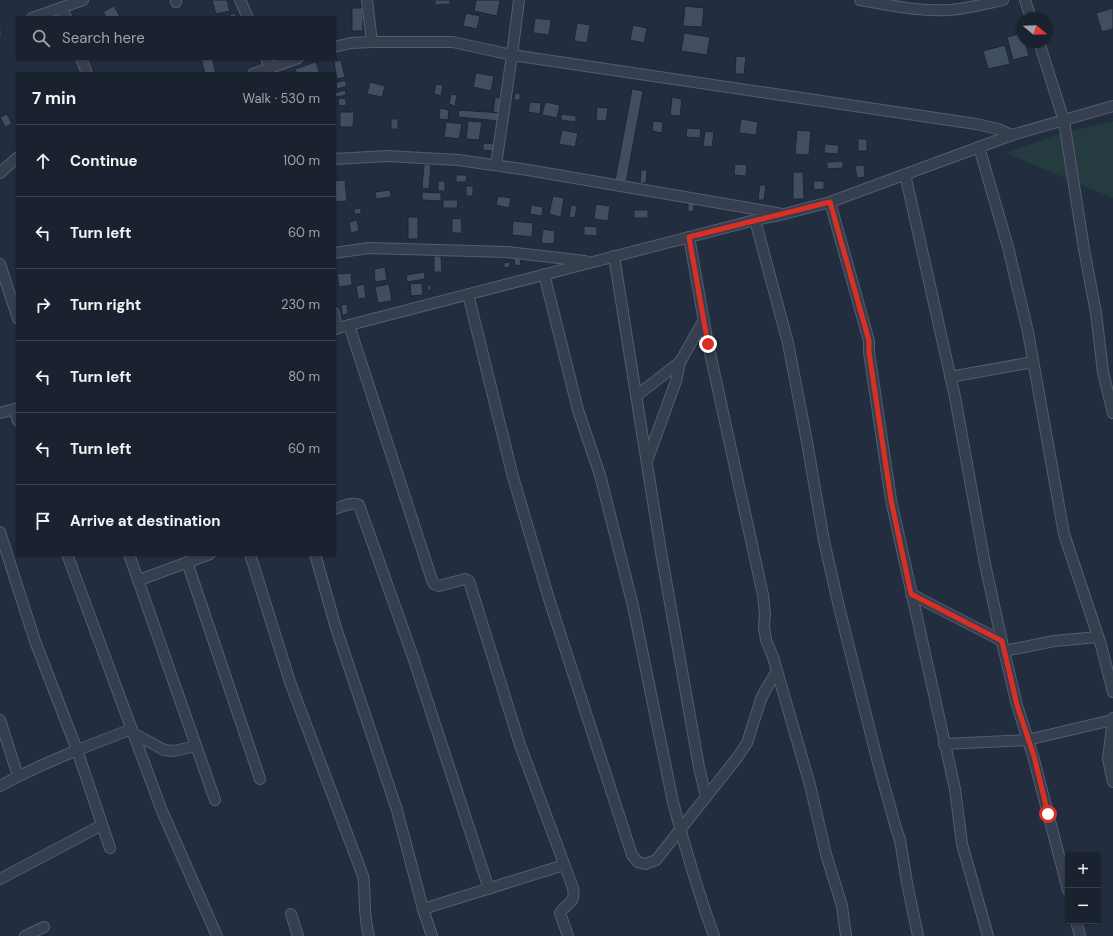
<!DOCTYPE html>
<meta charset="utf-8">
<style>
body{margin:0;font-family:"DM Sans",sans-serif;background:#272f3b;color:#f1f3f6}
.controls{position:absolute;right:12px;bottom:12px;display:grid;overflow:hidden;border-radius:4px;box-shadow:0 1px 3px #0004}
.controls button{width:36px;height:36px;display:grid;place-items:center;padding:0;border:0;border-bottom:1px solid #383f4b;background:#1a222f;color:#f1f3f6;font:20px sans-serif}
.compass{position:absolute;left:1017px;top:12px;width:36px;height:36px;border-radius:50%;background:#1a222f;box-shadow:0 1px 3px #0004;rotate:109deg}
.stop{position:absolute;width:12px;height:12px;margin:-9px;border:3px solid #d93025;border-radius:50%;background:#fff}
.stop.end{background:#d93025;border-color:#fff;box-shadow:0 1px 4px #0008}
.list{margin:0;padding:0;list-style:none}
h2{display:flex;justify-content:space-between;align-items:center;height:52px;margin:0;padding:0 16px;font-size:17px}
h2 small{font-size:13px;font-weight:400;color:#9fa4aa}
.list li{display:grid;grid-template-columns:26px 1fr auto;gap:12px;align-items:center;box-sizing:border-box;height:72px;padding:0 16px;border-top:1px solid #383f4b}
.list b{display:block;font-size:15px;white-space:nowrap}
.list em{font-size:13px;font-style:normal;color:#9fa4aa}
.icon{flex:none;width:22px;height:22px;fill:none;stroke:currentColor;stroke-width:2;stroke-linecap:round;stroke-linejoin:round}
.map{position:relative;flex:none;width:1113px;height:936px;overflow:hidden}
.search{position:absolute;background:#1a222f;box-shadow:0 1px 3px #0004;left:16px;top:16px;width:320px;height:44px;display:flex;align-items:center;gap:10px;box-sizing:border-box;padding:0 14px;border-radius:4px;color:#9fa4aa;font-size:15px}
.panel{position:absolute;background:#1a222f;box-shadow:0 1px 3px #0004;left:16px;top:72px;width:320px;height:484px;border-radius:4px}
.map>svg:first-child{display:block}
</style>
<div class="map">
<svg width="1113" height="936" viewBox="0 0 1113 936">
<rect width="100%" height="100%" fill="#222d3f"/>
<polygon fill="#243b40" points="1113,121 1113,198 1005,153 1056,135"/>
<g fill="#414d61" stroke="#1d2636">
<polygon points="212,0 227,0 230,11 216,14"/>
<polygon points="435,0 450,0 450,4 435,5"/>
<polygon points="476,0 500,0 497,16 474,11"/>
<polygon points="114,6 121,18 107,18 103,12"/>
<polygon points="685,6 704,8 702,27 683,26"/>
<rect x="352" y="8" width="11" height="23"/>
<polygon points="1113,8 1113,29 1102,32 1096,13"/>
<polygon points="235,13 237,18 223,18"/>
<polygon points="466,13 480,16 477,29 463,26"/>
<polygon points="535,18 551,20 549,35 533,33"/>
<polygon points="577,23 590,25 587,43 574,41"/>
<polygon points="0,25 1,25 2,37 0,37"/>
<polygon points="633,25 647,28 644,43 630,40"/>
<polygon points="684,33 710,37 707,55 681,51"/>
<polygon points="1023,33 1023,42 1025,42 1029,56 1013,60 1007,37"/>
<polygon points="1005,45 1010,64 988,69 983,51"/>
<polygon points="736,56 746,57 744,74 735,74"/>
<polygon points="201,58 212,58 216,74 205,74"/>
<polygon points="341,60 345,77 337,79 334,62"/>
<polygon points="316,62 320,74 297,74 295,69"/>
<polygon points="476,73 494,76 491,91 473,87"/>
<polygon points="345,80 347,86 337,89 336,83"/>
<polygon points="370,82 385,86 382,97 367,94"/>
<polygon points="436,84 443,85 441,96 434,94"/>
<polygon points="632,89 643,91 626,183 615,181"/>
<polygon points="345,90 346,95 336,97 335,93"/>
<polygon points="515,93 520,93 520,100 514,100"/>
<polygon points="451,94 457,95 455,106 449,104"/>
<polygon points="495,97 503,99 501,113 493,112"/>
<polygon points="672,97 682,99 680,116 670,115"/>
<polygon points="345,98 347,105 339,106 338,99"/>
<polygon points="530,102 541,103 540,114 528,112"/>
<polygon points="545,102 560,105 557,118 542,115"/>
<polygon points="597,107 608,108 606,121 596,120"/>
<polygon points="440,108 449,110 448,120 439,119"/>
<polygon points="459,110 501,113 500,121 458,117"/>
<polygon points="340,112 354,112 353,127 340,127"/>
<polygon points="7,114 12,124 5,127 0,117"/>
<polygon points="561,114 576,116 576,122 561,120"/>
<rect x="391" y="119" width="7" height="10"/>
<polygon points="741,119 758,122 756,135 739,133"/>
<polygon points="468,121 482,122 479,140 466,139"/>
<polygon points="653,121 663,122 662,133 652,131"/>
<polygon points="446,122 462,124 459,139 444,137"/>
<polygon points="687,128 701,129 700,138 686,137"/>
<polygon points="562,130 578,133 575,147 559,144"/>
<polygon points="797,130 811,131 809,155 795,154"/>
<polygon points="705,131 714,132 712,147 703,146"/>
<rect x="858" y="139" width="9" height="12"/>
<polygon points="483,143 494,144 493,151 483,150"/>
<polygon points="825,144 839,145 838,154 824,153"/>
<polygon points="843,161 843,168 827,169 827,162"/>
<polygon points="424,164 431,165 429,189 422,188"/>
<polygon points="735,164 747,165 746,176 734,175"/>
<polygon points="864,165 865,177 857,178 855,166"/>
<polygon points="641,170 647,170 646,183 640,183"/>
<polygon points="793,172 803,172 804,199 793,199"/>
<polygon points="456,175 467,175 466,182 456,182"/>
<polygon points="345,180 347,201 336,202 334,181"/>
<rect x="438" y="181" width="7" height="10"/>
<polygon points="813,181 824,181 824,189 814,190"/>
<polygon points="760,185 766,185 764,200 758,200"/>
<rect x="466" y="186" width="7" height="10"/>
<polygon points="390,190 391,197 376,199 375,192"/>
<polygon points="422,192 441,193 441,201 422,200"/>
<polygon points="498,196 511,198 509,208 496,205"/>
<polygon points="553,196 564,198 561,217 549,214"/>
<polygon points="443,200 458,200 457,208 443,208"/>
<polygon points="688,202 694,202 694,211 688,212"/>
<polygon points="596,204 610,206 608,221 594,219"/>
<polygon points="531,205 543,207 542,216 530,214"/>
<polygon points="571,205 577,206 575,218 569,217"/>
<polygon points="361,208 361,214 354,214 354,209"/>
<rect x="634" y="210" width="14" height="8"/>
<rect x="408" y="217" width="10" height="22"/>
<polygon points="461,218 462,233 452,233 452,219"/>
<polygon points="357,220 359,231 351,233 349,222"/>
<polygon points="513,221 533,223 532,237 512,235"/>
<polygon points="584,226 597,227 597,236 584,235"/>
<polygon points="543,229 555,231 554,244 541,243"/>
<polygon points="434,256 441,256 442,272 434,272"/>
<polygon points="520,257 521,265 515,266 514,258"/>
<polygon points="510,262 510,267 504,268 504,263"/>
<polygon points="385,267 387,280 375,282 374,269"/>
<polygon points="424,272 425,279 407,282 406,275"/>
<polygon points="351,273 352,285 339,287 337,274"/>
<polygon points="422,283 423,295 411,296 410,284"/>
<polygon points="364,284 366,298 358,299 356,286"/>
<polygon points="389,284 392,301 378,303 375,287"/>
<polygon points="427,285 431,285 431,290 428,290"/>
<polygon points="347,304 348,314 342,315 341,305"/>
</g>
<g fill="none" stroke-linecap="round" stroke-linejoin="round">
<defs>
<g id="street">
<polyline points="176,0 176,2"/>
<polyline points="240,0 248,18"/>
<polyline points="367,0 372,42"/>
<path d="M 860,0 C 889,5 919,12 949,10 C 967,9 985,4 1003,0"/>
<polyline points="1025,0 1031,18"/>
<polyline points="62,7 66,18"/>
<polyline points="32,18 83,0"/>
<polyline points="1039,42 1064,121 1084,249 1096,313 1103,372 1113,413"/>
<polyline points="334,47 351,43 372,42 453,42 512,55 976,124 998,129 1012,135"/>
<polyline points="81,58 87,74"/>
<polyline points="266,58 270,68"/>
<polyline points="253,74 298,58"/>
<polyline points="979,147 1008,247 1028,332 1064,534 1101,645 1113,692"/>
<polyline points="334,159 387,156 458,160 528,170 778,213"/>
<polyline points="496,165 512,55 519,0"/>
<polyline points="0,173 18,157"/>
<polyline points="905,174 955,397 985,564 1004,651 1017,705 1033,756 1068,890"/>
<polyline points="830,202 869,341 869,352 891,500 955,789 962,844 988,936"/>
<polyline points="755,220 788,343 807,442 824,541 839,607 878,763 896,828 900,840 907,883 918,936"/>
<polyline points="689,237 708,344 763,595 765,614 764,627 766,640 773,657 810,785 826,854 842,906 846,936"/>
<polyline points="334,253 369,248 507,252 585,261"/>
<polyline points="614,256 661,552 699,767 706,797"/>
<polyline points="0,264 18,319"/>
<path d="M 544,274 L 578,410 L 600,475 L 633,606 L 673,802 C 685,847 698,892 714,936"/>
<polyline points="468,294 513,477 549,599 632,855 638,862 645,864 656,860 737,758 747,743 761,699 765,691 777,671"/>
<polyline points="334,313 336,329"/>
<path d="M 349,325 L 432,580 L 434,584 L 439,586 L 465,579 L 469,581 L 520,745 L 573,888 C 576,904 567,902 560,913 L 568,936"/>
<polyline points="334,329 755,220 784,214 830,202 1012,135 1113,106"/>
<polyline points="950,377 1033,362"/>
<polyline points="636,396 680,362"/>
<polyline points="14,409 18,421"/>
<polyline points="0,413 18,408"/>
<polyline points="647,461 676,381 680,362 704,320"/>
<path d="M 334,509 C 342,507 352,501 359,505 L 413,657 L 489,889"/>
<polyline points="0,532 35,641 77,750 110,848"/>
<polyline points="67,554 162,811 217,936"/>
<polyline points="129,554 215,800"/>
<path d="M 250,554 L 290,682 L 363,876 C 366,896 363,916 369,936"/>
<polyline points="315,554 336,628 397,810 423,909 432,936"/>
<polyline points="187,562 260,779"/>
<polyline points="139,580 210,554"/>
<polyline points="911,594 1002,641"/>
<polyline points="1004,651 1054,641 1098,637"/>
<polyline points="1113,718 1108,759 1113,782"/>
<polyline points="0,720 18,776"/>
<polyline points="133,733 164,750 174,751 196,746"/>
<polyline points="944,744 1027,740 1112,720"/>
<path d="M 0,786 C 42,763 87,746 132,729"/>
<polyline points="0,879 102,825"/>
<polyline points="423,909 564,865"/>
<polyline points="291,914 298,936"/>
<polyline points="1076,921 1080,936"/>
<polyline points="25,936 44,927"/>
</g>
</defs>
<use href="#street" stroke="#545d6d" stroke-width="12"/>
<use href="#street" stroke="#363f4f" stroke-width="10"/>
</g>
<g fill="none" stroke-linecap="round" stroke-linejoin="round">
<polyline stroke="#d93025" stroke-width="5" points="708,344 689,237 830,202 869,341 869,352 891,500 911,594 1002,641 1017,705 1034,756 1048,814"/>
</g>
</svg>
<div class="controls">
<button>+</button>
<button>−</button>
</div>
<svg class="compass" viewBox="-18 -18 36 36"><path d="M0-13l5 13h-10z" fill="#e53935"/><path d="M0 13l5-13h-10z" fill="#9fa4aa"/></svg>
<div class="stop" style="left:1048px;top:814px"></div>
<div class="stop end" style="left:708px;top:344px"></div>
<div class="search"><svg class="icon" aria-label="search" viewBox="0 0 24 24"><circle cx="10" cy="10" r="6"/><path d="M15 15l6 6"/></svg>Search here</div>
<section class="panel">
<h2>7 min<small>Walk · 530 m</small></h2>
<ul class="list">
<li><svg class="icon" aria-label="ahead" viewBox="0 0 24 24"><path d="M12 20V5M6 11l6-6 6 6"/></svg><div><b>Continue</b></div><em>100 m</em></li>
<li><svg class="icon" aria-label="left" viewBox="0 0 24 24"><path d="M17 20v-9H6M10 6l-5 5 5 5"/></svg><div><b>Turn left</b></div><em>60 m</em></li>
<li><svg class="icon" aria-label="right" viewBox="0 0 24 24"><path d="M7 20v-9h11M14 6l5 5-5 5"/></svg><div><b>Turn right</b></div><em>230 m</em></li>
<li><svg class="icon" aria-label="left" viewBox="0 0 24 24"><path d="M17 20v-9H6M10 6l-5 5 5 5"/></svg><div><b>Turn left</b></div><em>80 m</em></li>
<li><svg class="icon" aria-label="left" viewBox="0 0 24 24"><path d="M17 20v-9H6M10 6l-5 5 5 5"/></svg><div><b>Turn left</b></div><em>60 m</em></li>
<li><svg class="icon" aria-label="arrive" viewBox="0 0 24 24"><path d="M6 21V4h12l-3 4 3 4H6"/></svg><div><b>Arrive at destination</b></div></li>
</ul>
</section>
</div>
